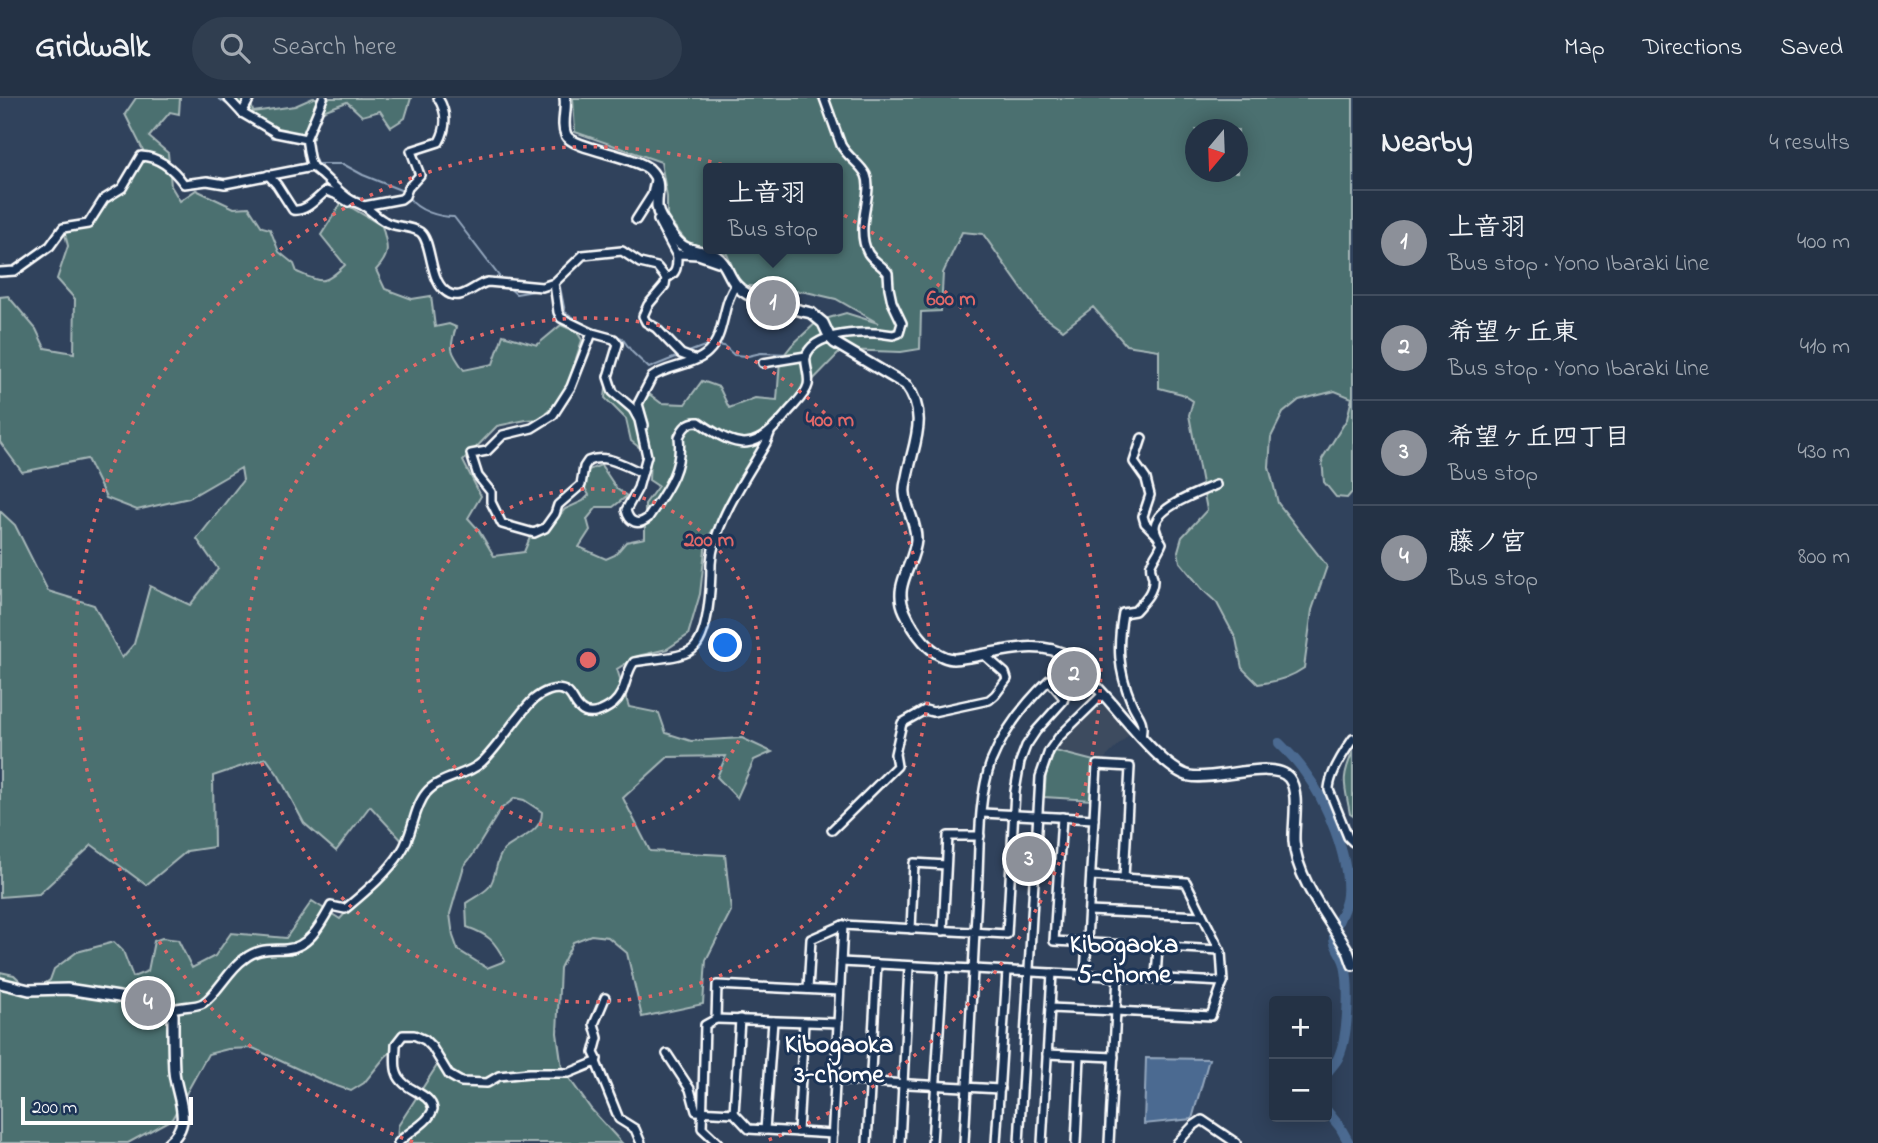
<!DOCTYPE html>
<meta charset="utf-8">
<style>
body{margin:0;font-family:"Indie Flower","Klee One",sans-serif;background:#303e50;color:#f1f3f6}
.controls{position:absolute;right:21px;bottom:21px;display:grid;overflow:hidden;border-radius:7px;box-shadow:0 4px 18px #0003}
.controls button{width:63px;height:63px;display:grid;place-items:center;padding:0;border:0;border-bottom:2px solid #414d5e;background:#243245;color:#f1f3f6;font:35px sans-serif}
.compass{position:absolute;left:1185px;top:21px;width:63px;height:63px;border-radius:50%;background:#243245;box-shadow:0 4px 18px #0003;rotate:199deg}
.scale{position:absolute;left:21px;bottom:18px;width:172px;box-sizing:border-box;padding-left:7px;border:4px solid #fff;border-top:0;font-size:19px;line-height:24px;white-space:nowrap;color:#fff;-webkit-text-stroke:5px #1d3557;paint-order:stroke}
.you{position:absolute;left:726px;top:548px;width:24px;height:24px;margin:-18px;border:5px solid #fff;border-radius:50%;background:#1a73e8;box-shadow:0 0 0 10px #1a73e833}
.badge{display:grid;place-items:center;width:46px;height:46px;border-radius:50%;background:#8c9099;color:#fff;font-size:23px;font-weight:700}
.pin{position:absolute;translate:-50% -50%;border:4px solid #fff;box-shadow:0 2px 7px #0006}
.popup{position:absolute;left:703px;top:65px;width:140px;height:91px;box-sizing:border-box;display:grid;place-content:center;border-radius:7px;background:#243245;filter:drop-shadow(0 2px 5px #0005);font-size:23px;white-space:nowrap;color:#a3aab3}
.popup b{font-size:26px;color:#f1f3f6}
.popup::after{content:'';position:absolute;left:50%;top:100%;margin-left:-14px;border:14px solid transparent;border-top-color:#243245}
.list{margin:0;padding:0;list-style:none}
h2{display:flex;justify-content:space-between;align-items:center;height:91px;margin:0;padding:0 28px;font-size:30px}
h2 small{font-size:23px;font-weight:400;color:#a3aab3}
.list li{display:grid;grid-template-columns:46px 1fr auto;gap:21px;align-items:center;box-sizing:border-box;height:105px;padding:0 28px;border-top:2px solid #414d5e}
.list b{display:block;font-size:26px;white-space:nowrap}
.list p{margin:0;font-size:23px;white-space:nowrap;color:#a3aab3}
.list em{font-size:23px;font-style:normal;color:#a3aab3}
.icon{flex:none;width:38px;height:38px;fill:none;stroke:currentColor;stroke-width:2;stroke-linecap:round;stroke-linejoin:round}
.map{position:relative;flex:none;width:1353px;height:1045px;overflow:hidden}
header{display:flex;align-items:center;gap:42px;box-sizing:border-box;height:98px;padding:0 35px;background:#243245;border-bottom:2px solid #414d5e}
header strong{font-size:33px}
nav{display:flex;gap:38px;margin-inline-start:auto;font-size:24px}
.search{width:490px;height:63px;background:#303e50;display:flex;align-items:center;gap:18px;box-sizing:border-box;padding:0 24px;border-radius:38px;color:#a3aab3;font-size:26px}
main{display:flex}
aside{flex:1;background:#243245}
.map>svg:first-child{display:block}
</style>
<header>
<strong>Gridwalk</strong>
<div class="search"><svg class="icon" aria-label="search" viewBox="0 0 24 24"><circle cx="10" cy="10" r="6"/><path d="M15 15l6 6"/></svg>Search here</div>
<nav><a>Map</a><a>Directions</a><a>Saved</a></nav>
</header>
<main>
<div class="map">
<svg width="1353" height="1045" viewBox="0 0 1353 1045">
<rect width="100%" height="100%" fill="#30425c"/>
<filter id="ink" filterUnits="userSpaceOnUse"><feTurbulence type="fractalNoise" baseFrequency=".0143" numOctaves="2"/><feDisplacementMap in="SourceGraphic" scale="14" xChannelSelector="R" yChannelSelector="G"/><feConvolveMatrix kernelMatrix="1 2 1 2 8 2 1 2 1" color-interpolation-filters="sRGB"/></filter>
<g filter="url(#ink)">
<polygon fill="#3d4b5f" points="1105,608 1131,635 1101,664 1055,653 1059,647 1099,609"/>
<g fill="#4c6f70" stroke="#a6b7b8" stroke-width="2" fill-rule="evenodd">
<path d="M 136,0 L 180,0 L 179,16 L 170,14 L 149,39 L 168,55 L 171,88 L 180,103 L 196,92 L 234,110 L 249,109 L 262,129 L 270,131 L 279,154 L 294,166 L 297,174 C 323,185 324,187 345,167 L 321,137 L 342,104 L 382,128 C 388,149 391,156 376,172 L 385,191 L 412,201 L 431,198 L 435,229 L 449,226 L 456,229 C 449,251 450,253 464,272 L 493,266 L 503,237 L 537,247 L 561,227 L 577,234 L 582,242 L 565,295 L 541,321 L 526,322 L 497,328 L 463,363 L 481,398 L 468,420 L 478,431 L 494,458 L 524,454 L 531,437 L 543,436 L 565,411 L 583,403 L 589,397 L 582,385 L 586,373 L 601,367 L 617,391 L 627,398 L 613,409 L 597,409 L 587,421 L 590,432 L 579,449 L 606,461 L 615,457 L 626,444 L 645,440 L 645,406 L 658,388 L 649,382 L 650,358 L 631,343 L 626,321 L 605,300 L 606,291 L 613,300 L 633,318 L 649,296 L 661,305 L 685,306 L 702,283 L 719,289 L 729,310 L 755,300 L 777,302 L 780,262 L 792,247 L 818,223 L 846,215 L 878,225 L 836,201 L 806,194 L 740,187 L 727,156 L 711,151 L 838,151 L 838,70 L 708,70 L 708,150 L 687,144 L 667,119 L 667,99 L 661,64 L 575,34 L 573,0 L 1353,0 L 1353,393 L 1347,400 L 1336,399 L 1324,384 L 1322,361 L 1347,321 L 1352,300 L 1335,293 L 1299,302 L 1283,315 L 1271,339 L 1269,369 L 1278,405 L 1327,468 L 1312,512 L 1304,570 C 1290,580 1276,584 1258,586 L 1242,570 L 1236,541 L 1217,505 L 1202,491 L 1180,464 L 1178,453 L 1182,439 L 1207,412 L 1189,317 L 1193,303 L 1182,296 L 1159,290 L 1159,252 L 1126,247 L 1093,209 L 1063,232 L 1039,215 L 983,136 L 962,134 L 943,175 L 941,213 L 921,214 L 920,251 L 901,254 L 842,252 L 770,326 L 742,383 L 706,443 L 700,496 L 688,537 L 667,551 L 638,558 L 617,571 L 629,609 L 659,615 L 666,635 L 691,643 L 742,640 L 772,654 L 754,662 L 737,700 L 717,679 L 726,658 L 668,659 L 623,700 L 650,753 L 725,757 L 731,813 L 706,862 L 703,906 L 642,919 L 627,855 L 608,839 L 591,837 L 573,844 L 560,870 L 557,935 L 562,970 L 591,1011 L 622,1045 L 397,1045 L 398,1028 L 436,969 L 439,957 L 427,943 L 405,942 L 385,959 L 364,985 L 351,993 L 328,985 L 253,950 L 228,951 L 208,956 L 172,1021 L 128,1045 L 0,1045 L 0,874 L 14,877 L 32,894 L 50,882 L 54,871 L 77,854 L 114,844 L 123,853 L 133,879 L 148,873 L 154,843 L 162,840 L 178,842 L 192,870 L 215,858 L 231,835 L 286,840 L 312,803 L 340,821 L 406,747 L 370,708 L 336,753 L 304,725 L 279,678 L 266,660 L 213,678 L 214,749 L 187,753 L 146,787 L 92,747 L 39,796 L 0,799 L 0,413 L 15,427 L 48,493 L 94,507 L 122,560 L 134,546 L 150,488 L 190,507 L 218,471 L 197,441 L 243,382 L 241,370 L 189,400 L 137,412 L 106,400 L 87,361 L 22,374 L 0,344 L 0,199 L 8,198 L 36,231 L 45,250 L 74,255 L 75,201 L 57,181 L 68,148 L 64,132 L 90,128 L 101,108 L 120,96 L 138,65 L 143,52 L 125,16 ZM 1196,32 L 1238,32 L 1238,74 L 1196,74 ZM 515,700 L 524,702 L 542,714 C 542,735 518,740 504,752 C 495,761 497,779 489,789 C 484,795 473,800 466,805 L 467,829 C 489,837 494,842 505,863 L 487,870 L 458,852 L 453,838 L 450,816 L 464,768 L 472,758 L 501,711 Z"/>
<polygon points="229,0 250,0 253,14 295,8 313,0 411,0 405,20 391,29 380,13 362,18 347,4 323,13 314,14 313,40 279,34 247,14"/>
<polygon points="1055,653 1094,663 1092,702 1044,699 1046,676"/>
<path d="M 1353,654 L 1353,718 L 1350,716 C 1345,687 1340,682 1353,654 Z"/>
</g>
<polygon fill="#4b6b91" stroke="#93a6bd" stroke-width="2" points="1146,960 1209,961 1192,1021 1144,1026"/>
<g fill="none" stroke-linecap="round" stroke-linejoin="round">
<g stroke="#93a6bd" stroke-width="2">
<polyline points="218,0 235,12"/>
<polyline points="266,33 272,40 285,40"/>
<polyline points="311,52 317,66 343,66 363,77 403,93"/>
<path d="M 409,100 C 418,113 439,119 454,119 L 502,182"/>
<polyline points="508,189 516,196 552,190"/>
<polyline points="558,189 560,189 565,214 587,228 622,240 632,254 649,270 681,257"/>
<polyline points="715,247 724,248 734,257 748,258 761,255 791,256"/>
<polyline points="686,255 710,246"/>
</g>
<g stroke="#4b6b91" stroke-width="10">
<path d="M 1279,645 C 1288,654 1297,662 1304,673 C 1326,702 1350,760 1347,797 C 1346,813 1334,827 1334,837 C 1333,848 1343,857 1345,867 C 1350,888 1348,938 1339,958 C 1337,964 1331,969 1327,975"/>
<polyline points="1327,1013 1340,1029 1349,1045"/>
</g>
<defs>
<g id="minor">
<path d="M 228,0 L 242,15 L 276,35 L 306,41 C 308,49 308,61 312,68 C 313,70 318,73 320,75 C 329,83 338,93 348,100 C 353,104 361,106 367,110 C 372,114 378,120 384,123 C 394,130 409,127 420,134 C 432,143 429,179 444,192 C 460,207 474,186 488,184 L 542,189 L 554,185 L 583,157 L 622,153 L 640,165 L 657,169 L 666,180"/>
<polyline points="242,15 250,0"/>
<polyline points="306,41 323,0"/>
<path d="M 268,77 L 277,87 L 293,112 C 306,114 316,101 326,93 L 335,96 L 348,104"/>
<path d="M 364,108 L 401,101 L 405,98 L 408,90 L 420,77 L 411,53 L 439,44 C 447,30 447,14 438,0"/>
<polyline points="636,122 652,97 655,82"/>
<polyline points="658,122 677,158"/>
<path d="M 0,174 L 15,173 L 50,148 L 63,130 L 88,126 L 104,101 L 122,90 L 141,58 C 159,59 174,72 184,86 L 207,83 L 225,86 L 312,69"/>
<path d="M 554,185 L 558,214 L 561,220 L 592,235 L 614,241 L 618,246 L 608,279 L 613,294 L 633,311 L 639,322 L 647,358 L 638,390 L 626,412 C 629,425 638,428 648,420 C 665,394 683,372 679,339 C 683,330 688,323 699,324 C 740,353 756,354 789,313 C 795,306 806,296 808,287 C 811,274 800,262 810,251 C 825,233 871,233 893,237 L 899,235 L 902,225 L 892,204 L 889,190 L 888,175 C 882,167 873,163 868,155 C 854,129 874,96 866,77 C 860,65 847,59 841,47 L 824,0"/>
<path d="M 592,235 L 571,289 L 553,317 L 532,330 L 503,337 L 487,353 L 471,356 L 478,378 L 491,394 L 491,404 L 502,426 L 534,435 L 545,430 L 555,416 L 558,407 L 581,387 L 584,369 L 588,363 C 606,355 625,368 642,375"/>
<path d="M 694,261 L 681,256 L 656,230 L 646,224 L 643,218 L 648,207 L 665,187 L 666,180 C 677,176 677,169 677,158 L 679,156 L 698,157 L 718,164 L 722,163"/>
<polyline points="763,265 806,258"/>
<path d="M 644,327 L 638,306 L 652,279 C 666,268 694,268 708,254 C 726,237 721,207 736,187"/>
<polyline points="1142,340 1134,364 1146,381 1150,397 1143,418 1145,425 1156,436"/>
<path d="M 1141,639 C 1145,619 1137,619 1131,603 C 1118,572 1117,548 1123,515 L 1135,513 C 1142,505 1153,495 1153,483 C 1154,477 1149,473 1151,466 C 1154,459 1159,453 1162,445 C 1159,441 1156,435 1155,430 C 1154,409 1200,394 1216,387"/>
<path d="M 1353,641 C 1344,654 1329,677 1329,692 L 1348,739 L 1353,744"/>
<polyline points="982,715 1094,721"/>
<polyline points="1062,719 1054,843 1220,852"/>
<polyline points="832,732 897,668 895,656 902,625 925,612 933,614 989,602 995,597 1007,581 1005,575 983,556"/>
<polyline points="1091,778 1186,784 1221,854 1223,884 1211,918 1116,913 1109,1045"/>
<polyline points="1089,813 1202,818"/>
<polyline points="911,831 914,765 946,767"/>
<polyline points="943,833 948,738 980,738"/>
<polyline points="841,864 1223,884"/>
<polyline points="1085,877 1097,667 1130,669 1124,780"/>
<polyline points="1156,880 1158,848"/>
<path d="M 808,891 L 811,841 L 843,827 L 1007,836 L 1015,693 L 1020,664 L 1026,648 L 1036,633 L 1063,603 L 1064,600 L 1049,582 C 1024,606 1004,632 991,664 C 977,703 980,754 977,796 C 973,879 969,962 964,1045"/>
<polyline points="1050,910 1116,913 1118,878"/>
<path d="M 171,912 C 181,907 193,910 203,905 C 217,896 229,871 244,861 C 258,850 269,852 286,851 C 309,850 321,826 331,808 L 345,811 C 365,794 387,776 401,754 C 413,737 413,711 426,695 C 440,678 468,678 482,664 C 501,646 514,621 533,602 C 541,595 556,587 567,594 C 573,598 574,606 580,611 C 589,620 604,613 613,606 C 627,594 624,577 634,564 C 650,560 685,561 695,549 C 709,534 711,486 711,466 C 713,425 746,380 766,345 L 770,335"/>
<polyline points="716,921 838,925"/>
<polyline points="667,956 690,991 696,1013 734,1015 749,1031 833,1036"/>
<polyline points="1047,956 1114,959"/>
<polyline points="596,964 597,961 594,955 598,940 594,926 605,900"/>
<polyline points="835,982 1000,991"/>
<polyline points="734,1015 740,921"/>
<polyline points="765,1032 773,923"/>
<polyline points="798,1034 804,924"/>
<path d="M 398,1045 C 409,1033 429,1025 433,1011 C 430,993 403,994 397,975 C 394,967 396,955 396,946 L 403,937 L 414,937 L 425,942 L 432,949 L 449,977 L 461,984 L 487,985 L 499,978 L 529,975 L 569,975 L 596,964 L 619,1021 L 635,1031 L 641,1045"/>
<polyline points="718,1045 702,1030 705,927 716,921 717,887 839,893"/>
<polyline points="832,1045 843,827"/>
<polyline points="867,1045 877,866"/>
<polyline points="900,1045 909,868"/>
<polyline points="932,1045 943,869"/>
<polyline points="996,1045 1007,873"/>
<polyline points="1019,1045 1040,679 1049,653 1059,639 1103,596"/>
<polyline points="1042,1045 1052,875"/>
<polyline points="1076,1045 1080,958"/>
<polyline points="1177,1045 1193,1028 1202,1022 1236,1045"/>
</g>
<g id="major">
<path d="M 565,0 C 567,12 561,26 566,37 C 573,51 632,57 649,71 C 667,88 650,103 661,120 C 668,131 677,148 690,151 C 698,154 708,154 716,158 C 727,165 728,179 737,188 C 752,205 790,209 811,215 L 823,225 L 830,240 L 835,245 L 906,287 C 928,316 915,342 908,374 C 907,381 904,388 905,395 C 906,411 917,426 916,442 C 914,468 892,487 905,514 C 913,532 931,559 953,561 C 960,561 968,559 975,558 C 1005,553 1041,541 1069,559 C 1081,572 1093,585 1105,598 C 1124,619 1165,673 1190,678 C 1214,683 1275,661 1289,680 C 1300,694 1293,726 1294,743 C 1296,781 1329,821 1348,853 L 1353,867"/>
<path d="M 0,885 L 29,892 L 67,891 L 119,899 L 164,908 L 171,912 L 173,917 C 173,936 173,955 174,973 C 176,999 195,1025 168,1045"/>
</g>
</defs>
<use href="#minor" stroke="#fff" stroke-width="12"/>
<use href="#major" stroke="#fff" stroke-width="14"/>
<use href="#minor" stroke="#1d3557" stroke-width="7"/>
<use href="#major" stroke="#1d3557" stroke-width="9"/>
</g>
</g>
<g fill="none" stroke="#e26868" stroke-width="3.5" stroke-dasharray="3.5 7">
<circle cx="588" cy="562" r="171"/>
<circle cx="588" cy="562" r="342"/>
<path d="M413 1044A513 513 0 1 1 763 1044"/>
</g>
<g text-anchor="middle" stroke-width="6" stroke-linejoin="round" paint-order="stroke">
<g font-size="26" font-weight="bold" fill="#fff" stroke="#1d3557">
<text x="1124" y="854">Kibogaoka<tspan x="1124" dy="30">5-chome</tspan></text>
<text x="839" y="954">Kibogaoka<tspan x="839" dy="30">3-chome</tspan></text>
</g>
</g>
<circle cx="588" cy="562" r="10" fill="#e26868" stroke="#1d3557" stroke-width="3.5"/>
<g font-size="21" text-anchor="middle" font-weight="bold" fill="#e26868" stroke="#1d3557" stroke-width="6" stroke-linejoin="round" paint-order="stroke">
<text x="951" y="207">600 m</text>
<text x="830" y="328">400 m</text>
<text x="709" y="448">200 m</text>
</g>
</svg>
<div class="controls">
<button>+</button>
<button>−</button>
</div>
<svg class="compass" viewBox="-18 -18 36 36"><path d="M0-13l5 13h-10z" fill="#e53935"/><path d="M0 13l5-13h-10z" fill="#a3aab3"/></svg>
<div class="scale">200 m</div>
<div class="you"></div>
<div class="pin badge" style="left:773px;top:205px">1</div>
<div class="popup"><b>上音羽</b>Bus stop</div>
<div class="pin badge" style="left:1074px;top:576px">2</div>
<div class="pin badge" style="left:1029px;top:761px">3</div>
<div class="pin badge" style="left:148px;top:905px">4</div>
</div>
<aside>
<h2>Nearby<small>4 results</small></h2>
<ul class="list">
<li><span class="badge">1</span><div><b>上音羽</b><p>Bus stop · Yono Ibaraki Line</p></div><em>400 m</em></li>
<li><span class="badge">2</span><div><b>希望ヶ丘東</b><p>Bus stop · Yono Ibaraki Line</p></div><em>410 m</em></li>
<li><span class="badge">3</span><div><b>希望ヶ丘四丁目</b><p>Bus stop</p></div><em>430 m</em></li>
<li><span class="badge">4</span><div><b>藤ノ宮</b><p>Bus stop</p></div><em>800 m</em></li>
</ul>
</aside>
</main>
